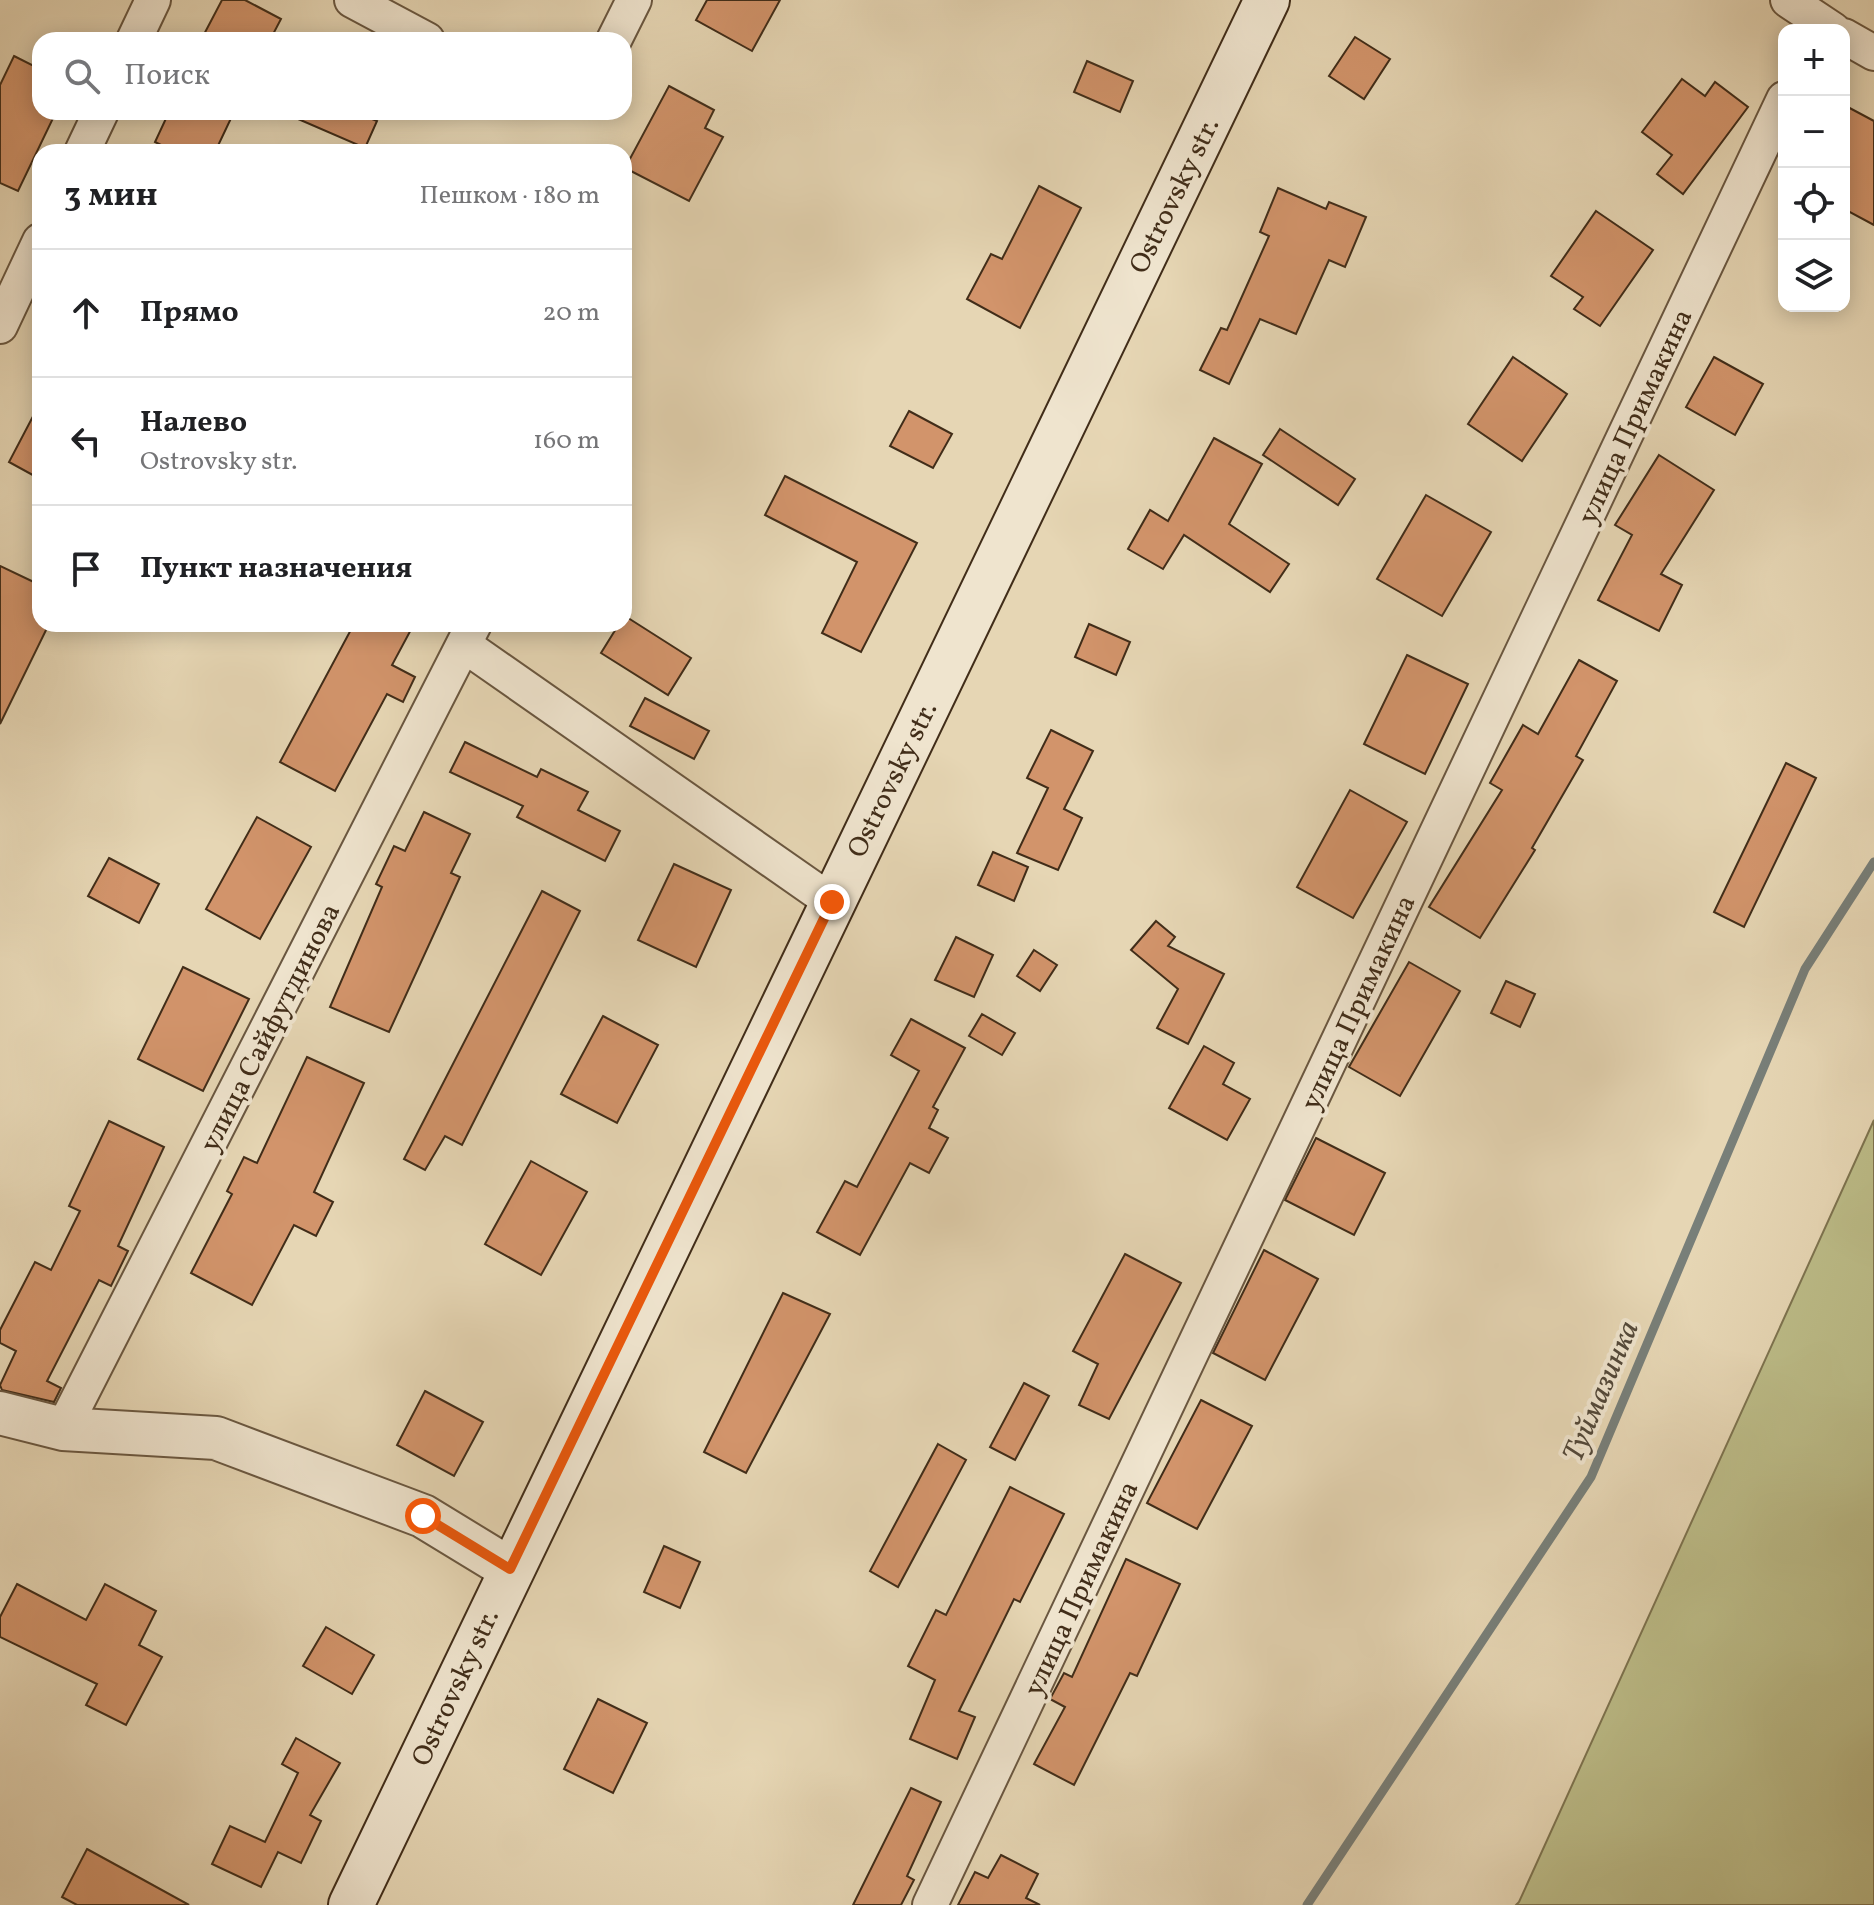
<!DOCTYPE html>
<html lang="ru">
<meta charset="utf-8">
<style>
body{margin:0;font-family:Vollkorn,serif;background:#f6f6f6;color:#202124}
.controls{position:absolute;right:24px;top:24px;display:grid;overflow:hidden;border-radius:16px;box-shadow:0 4px 20px #0003}
.controls button{width:72px;height:72px;display:grid;place-items:center;padding:0;border:0;border-bottom:2px solid #e0e0e0;background:#fff;color:#202124;font:40px sans-serif}
.stop{position:absolute;width:24px;height:24px;margin:-18px;border:6px solid #ea580c;border-radius:50%;background:#fff}
.stop.end{background:#ea580c;border-color:#fff;box-shadow:0 2px 8px #0008}
.list{margin:0;padding:0;list-style:none}
h2{display:flex;justify-content:space-between;align-items:center;height:104px;margin:0;padding:0 32px;font-size:34px}
h2 small{font-size:26px;font-weight:400;color:#757577}
.list li{display:grid;grid-template-columns:52px 1fr auto;gap:24px;align-items:center;box-sizing:border-box;height:128px;padding:0 32px;border-top:2px solid #e0e0e0}
.list b{display:block;font-size:30px;white-space:nowrap}
.list p{margin:0;font-size:26px;white-space:nowrap;color:#757577}
.list em{font-size:26px;font-style:normal;color:#757577}
.icon{flex:none;width:44px;height:44px;fill:none;stroke:currentColor;stroke-width:2;stroke-linecap:round;stroke-linejoin:round}
.map{position:relative;flex:none;width:1874px;height:1905px;overflow:hidden}
.search{position:absolute;background:#fff;box-shadow:0 4px 20px #0003;left:32px;top:32px;width:600px;height:88px;display:flex;align-items:center;gap:20px;box-sizing:border-box;padding:0 28px;border-radius:24px;color:#757577;font-size:30px}
.panel{position:absolute;background:#fff;box-shadow:0 4px 20px #0003;left:32px;top:144px;width:600px;height:488px;border-radius:24px}
.map>svg:first-child{display:block}
</style>
<div class="map">
<svg width="1874" height="1905" viewBox="0 0 1874 1905">
<rect width="100%" height="100%" fill="#e6d6b4"/>
<filter id="stains"><feTurbulence type="fractalNoise" baseFrequency=".0025" numOctaves="4"/><feColorMatrix values="0 0 0 0 .2 0 0 0 0 .09 0 0 0 0 .02 0 0 0 .5 -.17"/></filter>
<radialGradient id="worn" r=".72"><stop offset=".6" stop-color="#630" stop-opacity="0"/><stop offset="1" stop-color="#630" stop-opacity=".3"/></radialGradient>
<polygon fill="#bcbc88" stroke="#7e7450" stroke-width="2" points="1874,1120 1874,1905 1516,1905 1519,1902"/>
<g fill="none" stroke-linecap="round" stroke-linejoin="round">
<polyline stroke="#787f79" stroke-width="9" points="1307,1905 1591,1477 1805,969 1874,862"/>
</g>
<g fill="#d2946b" stroke="#412d19" stroke-width="2">
<polygon points="222,0 245,0 281,19 270,40 201,40"/>
<polygon points="707,0 780,0 752,51 696,20"/>
<polygon points="1355,37 1390,59 1364,99 1329,76"/>
<polygon points="14,56 40,69 40,112 56,112 18,191 0,183 0,85"/>
<polygon points="1087,61 1133,81 1120,112 1074,92"/>
<polygon points="1682,79 1705,96 1715,82 1748,107 1683,194 1657,174 1672,155 1642,132"/>
<polygon points="669,86 714,110 705,128 723,137 689,201 625,168"/>
<polygon points="1844,105 1874,121 1874,225 1844,209"/>
<polygon points="169,112 234,112 215,152 175,152 155,142"/>
<polygon points="282,112 355,112 377,121 365,148"/>
<polygon points="1039,186 1081,208 1020,328 967,299 991,254 1002,259"/>
<polygon points="1278,188 1326,209 1329,202 1366,217 1345,267 1329,260 1296,334 1260,319 1229,384 1200,370 1221,328 1227,330 1269,236 1260,232"/>
<polygon points="1596,211 1653,250 1600,326 1574,309 1583,297 1551,276"/>
<polygon points="1513,357 1567,394 1522,461 1468,424"/>
<polygon points="1714,357 1763,384 1735,435 1686,407"/>
<polygon points="40,403 40,479 9,462"/>
<polygon points="909,411 952,434 933,468 890,446"/>
<polygon points="1280,429 1355,479 1338,505 1263,455"/>
<polygon points="1214,438 1262,464 1229,524 1289,564 1270,592 1184,535 1163,569 1128,549 1150,510 1168,521"/>
<polygon points="1659,455 1714,490 1661,574 1682,585 1659,631 1598,600 1632,535 1615,525"/>
<polygon points="785,476 917,543 861,652 822,633 857,562 765,515"/>
<polygon points="1426,495 1491,532 1442,616 1377,579"/>
<polygon points="0,566 40,585 40,624 49,624 0,724"/>
<polygon points="625,616 691,658 668,695 601,653 619,624 624,624"/>
<polygon points="354,624 414,624 392,665 415,677 403,702 387,694 335,791 280,762"/>
<polygon points="1089,624 1130,642 1116,675 1075,657"/>
<polygon points="1407,655 1468,684 1425,774 1364,744"/>
<polygon points="1579,660 1617,681 1576,756 1583,760 1532,848 1535,850 1480,938 1429,907 1502,790 1490,783 1523,725 1538,734"/>
<polygon points="645,698 709,731 694,759 630,726"/>
<polygon points="1051,730 1093,751 1064,809 1082,818 1058,870 1017,853 1048,788 1027,778"/>
<polygon points="465,742 537,777 541,769 588,792 578,810 620,831 605,861 517,817 523,806 450,772"/>
<polygon points="1786,763 1816,778 1744,927 1714,912"/>
<polygon points="1350,790 1407,822 1353,918 1297,887"/>
<polygon points="424,812 470,834 451,873 460,877 389,1032 330,1007 382,887 376,884 394,846 405,851"/>
<polygon points="257,817 311,847 260,939 206,909"/>
<polygon points="993,852 1028,867 1014,901 978,885"/>
<polygon points="109,858 159,884 139,923 88,896"/>
<polygon points="674,864 731,890 696,967 638,940"/>
<polygon points="542,891 580,911 462,1145 445,1136 425,1170 404,1159"/>
<polygon points="1156,921 1175,937 1168,946 1224,974 1188,1044 1157,1028 1178,989 1131,950"/>
<polygon points="956,937 993,955 974,997 935,980"/>
<polygon points="1034,950 1057,965 1040,991 1017,976"/>
<polygon points="1409,962 1460,991 1400,1096 1349,1067"/>
<polygon points="183,967 249,999 203,1091 138,1059"/>
<polygon points="1506,981 1535,994 1520,1027 1491,1013"/>
<polygon points="982,1014 1015,1033 1002,1055 969,1036"/>
<polygon points="603,1016 658,1045 617,1123 561,1094"/>
<polygon points="911,1019 965,1048 933,1107 938,1110 929,1128 948,1138 929,1173 910,1163 860,1255 817,1232 845,1181 857,1187 919,1071 891,1055"/>
<polygon points="1204,1046 1234,1063 1223,1084 1250,1099 1227,1140 1169,1108"/>
<polygon points="307,1057 364,1083 314,1192 333,1202 316,1236 294,1225 252,1305 191,1273 232,1194 227,1191 244,1157 257,1163"/>
<polygon points="109,1121 164,1147 118,1246 128,1251 111,1286 99,1280 47,1381 61,1388 54,1402 2,1390 0,1385 16,1351 0,1343 0,1330 35,1262 51,1270 80,1211 69,1206"/>
<polygon points="1316,1138 1385,1173 1354,1235 1285,1200"/>
<polygon points="531,1161 587,1192 541,1275 485,1244"/>
<polygon points="1264,1250 1318,1279 1265,1380 1213,1353"/>
<polygon points="1125,1254 1181,1283 1109,1419 1079,1405 1098,1364 1073,1351"/>
<polygon points="783,1293 830,1314 746,1473 704,1452"/>
<polygon points="1024,1383 1049,1396 1015,1460 990,1447"/>
<polygon points="425,1391 483,1422 454,1476 397,1445"/>
<polygon points="1201,1400 1252,1426 1197,1529 1147,1503"/>
<polygon points="938,1444 966,1460 898,1587 870,1571"/>
<polygon points="1010,1487 1064,1514 1020,1602 1014,1599 959,1711 975,1717 957,1759 910,1739 935,1680 908,1666 936,1610 946,1615"/>
<polygon points="664,1546 700,1562 680,1608 644,1592"/>
<polygon points="1126,1559 1180,1584 1137,1676 1130,1673 1074,1785 1034,1764 1065,1707 1050,1699 1064,1673 1072,1677"/>
<polygon points="17,1584 86,1620 105,1584 156,1611 139,1645 162,1657 126,1725 86,1705 97,1684 0,1637 0,1617"/>
<polygon points="326,1627 374,1655 352,1694 303,1666"/>
<polygon points="598,1699 647,1723 613,1793 564,1769"/>
<polygon points="296,1738 340,1763 310,1815 321,1821 301,1863 278,1852 261,1887 212,1864 230,1826 265,1842 298,1773 282,1764"/>
<polygon points="911,1788 941,1802 907,1876 914,1880 901,1905 853,1905"/>
<polygon points="87,1849 140,1878 189,1905 77,1905 62,1897"/>
<polygon points="1001,1855 1038,1874 1026,1898 1040,1905 958,1905 975,1872 988,1878"/>
</g>
<g fill="none" stroke-linecap="round" stroke-linejoin="round">
<defs>
<g id="minor">
<polyline points="352,0 427,40"/>
<polyline points="1788,0 1833,30"/>
<polyline points="1844,36 1874,53"/>
<polyline points="134,40 153,0"/>
<polyline points="614,40 634,0"/>
<polyline points="82,152 101,112"/>
<polyline points="0,326 40,241"/>
<polyline points="464,645 832,902"/>
<polyline points="63,1429 474,624"/>
<polyline points="930,1905 1784,99"/>
</g>
<polyline id="tertiary" points="0,1413 63,1429 216,1438 423,1516 510,1569"/>
<polyline id="secondary" points="351,1905 1267,0"/>
</defs>
<use href="#minor" stroke="#6a5740" stroke-width="38"/>
<use href="#tertiary" stroke="#6a5740" stroke-width="46"/>
<use href="#secondary" stroke="#412d19" stroke-width="48"/>
<use href="#minor" stroke="#efe4ce" stroke-width="34"/>
<use href="#tertiary" stroke="#efe4ce" stroke-width="42"/>
<use href="#secondary" stroke="#efe4ce" stroke-width="44"/>
</g>
<g fill="none" stroke-linecap="round" stroke-linejoin="round">
<polyline stroke="#ea580c" stroke-width="10" points="423,1516 510,1569 832,902"/>
</g>
<g text-anchor="middle" stroke-width="8" stroke-linejoin="round" paint-order="stroke">
<g font-size="28" fill="#412d19" stroke="#efe4ce">
<text transform="translate(1173 195) rotate(-64)" y="10">Ostrovsky str.</text>
<text transform="translate(1634 416) rotate(-65)" y="10">улица Примакина</text>
<text transform="translate(891 779) rotate(-64)" y="10">Ostrovsky str.</text>
<text transform="translate(1357 1002) rotate(-65)" y="10">улица Примакина</text>
<text transform="translate(269 1027) rotate(-63)" y="10">улица Сайфутдинова</text>
<text transform="translate(1080 1588) rotate(-65)" y="10">улица Примакина</text>
<text transform="translate(454 1687) rotate(-65)" y="10">Ostrovsky str.</text>
</g>
<g font-size="30" font-style="italic" fill="#534839" stroke="#efe4ce">
<text transform="translate(1600 1391) rotate(-67)" y="10">Туймазинка</text>
</g>
</g>
<rect width="100%" height="100%" filter="url(#stains)"/>
<rect width="100%" height="100%" fill="url(#worn)"/>
</svg>
<div class="controls">
<button>+</button>
<button>−</button>
<button><svg class="icon" aria-label="locate" viewBox="0 0 24 24"><circle cx="12" cy="12" r="6"/><path d="M12 2v4M12 18v4M2 12h4M18 12h4"/></svg></button>
<button><svg class="icon" aria-label="layers" viewBox="0 0 24 24"><path d="M12 4l9 5-9 5-9-5zM3 14l9 5 9-5"/></svg></button>
</div>
<div class="stop" style="left:423px;top:1516px"></div>
<div class="stop end" style="left:832px;top:902px"></div>
<div class="search"><svg class="icon" aria-label="search" viewBox="0 0 24 24"><circle cx="10" cy="10" r="6"/><path d="M15 15l6 6"/></svg>Поиск</div>
<section class="panel">
<h2>3 мин<small>Пешком · 180 m</small></h2>
<ul class="list">
<li><svg class="icon" aria-label="ahead" viewBox="0 0 24 24"><path d="M12 20V5M6 11l6-6 6 6"/></svg><div><b>Прямо</b></div><em>20 m</em></li>
<li><svg class="icon" aria-label="left" viewBox="0 0 24 24"><path d="M17 20v-9H6M10 6l-5 5 5 5"/></svg><div><b>Налево</b><p>Ostrovsky str.</p></div><em>160 m</em></li>
<li><svg class="icon" aria-label="arrive" viewBox="0 0 24 24"><path d="M6 21V4h12l-3 4 3 4H6"/></svg><div><b>Пункт назначения</b></div></li>
</ul>
</section>
</div>
